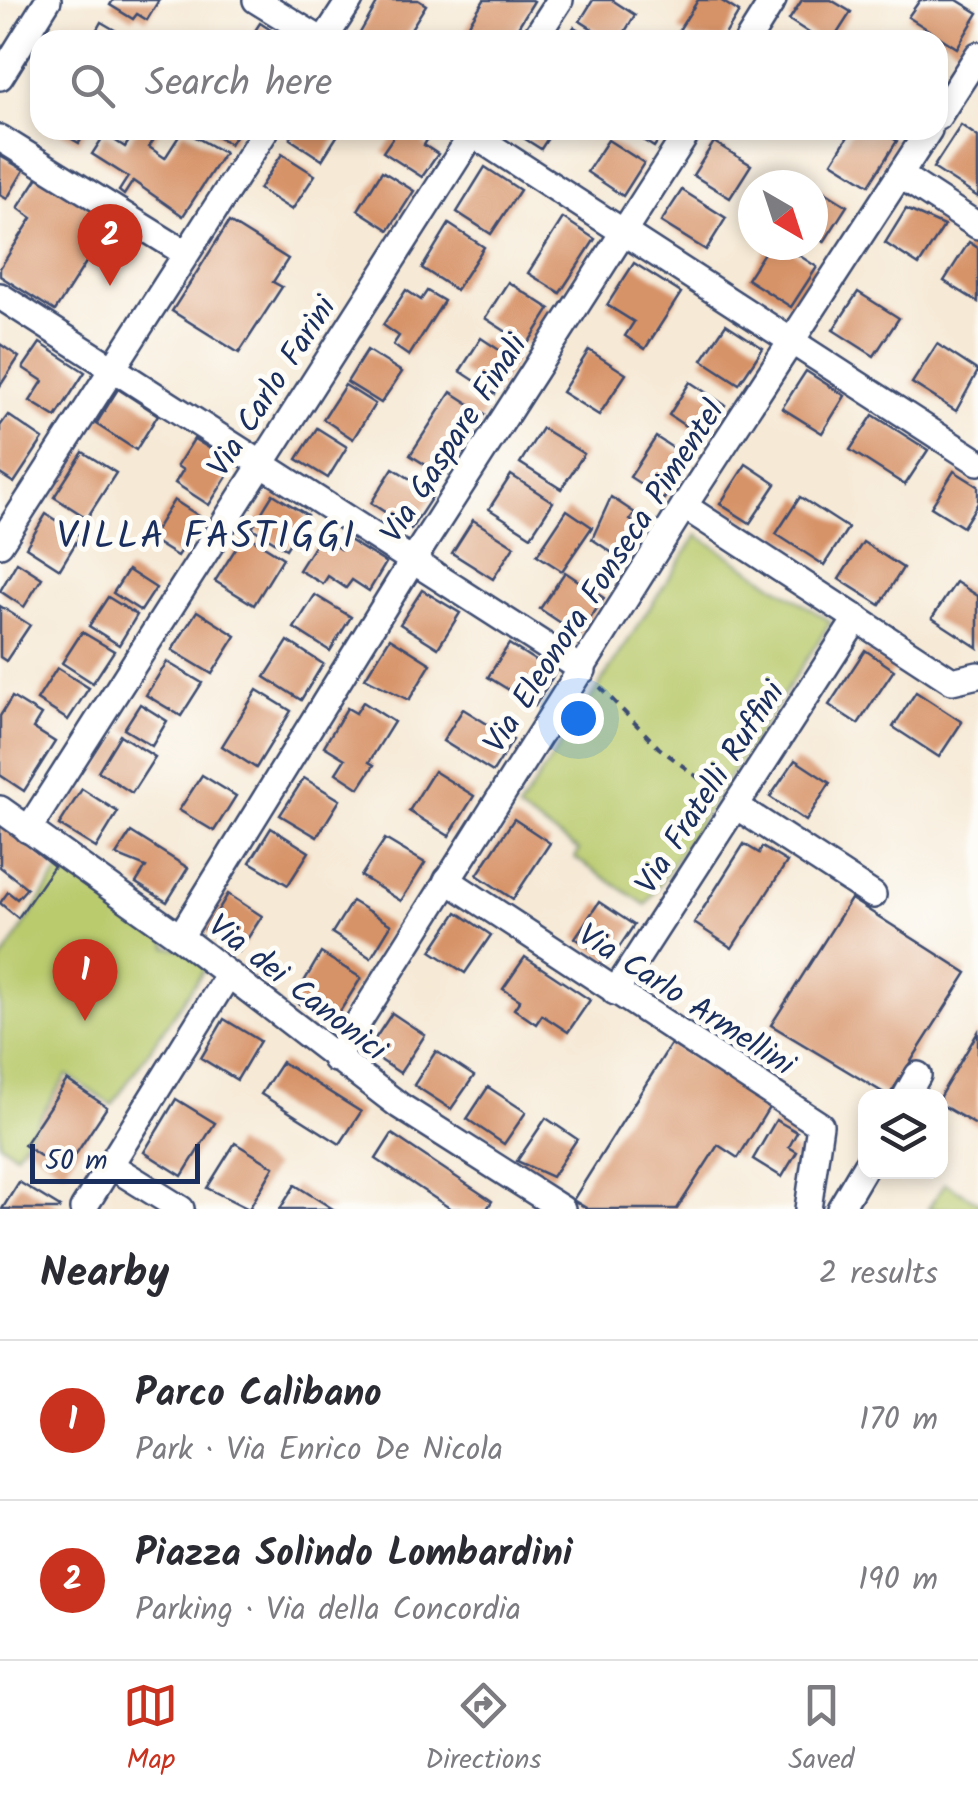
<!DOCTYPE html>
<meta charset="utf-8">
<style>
body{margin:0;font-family:Kalam,sans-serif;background:#f2f2f3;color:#2b2b33}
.controls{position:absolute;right:30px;bottom:30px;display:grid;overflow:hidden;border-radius:20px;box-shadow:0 5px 15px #0003}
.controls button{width:90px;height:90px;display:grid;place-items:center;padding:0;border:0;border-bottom:2px solid #e1e1e2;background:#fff;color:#2b2b33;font:50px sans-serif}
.compass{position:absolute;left:738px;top:170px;width:90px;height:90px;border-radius:50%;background:#fff;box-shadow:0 5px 15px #0003;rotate:141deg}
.scale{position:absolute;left:30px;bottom:25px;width:170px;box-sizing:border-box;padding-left:10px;border:5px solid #1b2f5e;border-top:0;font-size:28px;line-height:35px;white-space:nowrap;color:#1b2f5e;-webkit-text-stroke:8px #fdfcf7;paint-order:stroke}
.you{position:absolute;left:578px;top:718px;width:35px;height:35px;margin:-25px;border:8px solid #fff;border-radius:50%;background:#1a73e8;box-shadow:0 0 0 15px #1a73e833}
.badge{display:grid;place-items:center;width:65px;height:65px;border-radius:50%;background:#c8321e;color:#fff;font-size:32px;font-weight:700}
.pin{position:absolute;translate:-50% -82px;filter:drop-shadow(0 2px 5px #0008)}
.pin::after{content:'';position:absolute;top:52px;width:35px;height:30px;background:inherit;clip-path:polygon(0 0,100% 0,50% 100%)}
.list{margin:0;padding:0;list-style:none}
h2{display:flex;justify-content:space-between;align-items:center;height:130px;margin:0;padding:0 40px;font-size:42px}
h2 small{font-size:32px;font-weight:400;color:#7c7c81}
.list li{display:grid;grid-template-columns:65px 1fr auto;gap:30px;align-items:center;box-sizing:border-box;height:160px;padding:0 40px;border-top:2px solid #e1e1e2}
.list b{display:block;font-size:38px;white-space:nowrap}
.list p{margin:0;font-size:32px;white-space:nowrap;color:#7c7c81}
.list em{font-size:32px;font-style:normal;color:#7c7c81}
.icon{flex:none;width:55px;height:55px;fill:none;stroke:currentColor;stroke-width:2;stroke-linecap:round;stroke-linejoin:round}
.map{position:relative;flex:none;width:978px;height:1209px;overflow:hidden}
.search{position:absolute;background:#fff;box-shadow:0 5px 15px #0003;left:30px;right:30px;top:30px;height:110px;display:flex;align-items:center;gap:25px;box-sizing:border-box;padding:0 35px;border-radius:30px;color:#7c7c81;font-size:38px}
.sheet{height:450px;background:#fff}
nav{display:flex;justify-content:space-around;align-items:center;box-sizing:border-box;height:140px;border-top:2px solid #e1e1e2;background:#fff;font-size:28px;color:#7c7c81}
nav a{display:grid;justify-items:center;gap:5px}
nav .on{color:#c8321e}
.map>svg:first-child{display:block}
</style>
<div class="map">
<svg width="978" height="1209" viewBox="0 0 978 1209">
<rect width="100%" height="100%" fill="#fdfcf7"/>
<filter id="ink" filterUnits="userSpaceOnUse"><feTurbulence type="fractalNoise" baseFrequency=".01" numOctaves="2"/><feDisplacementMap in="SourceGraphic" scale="20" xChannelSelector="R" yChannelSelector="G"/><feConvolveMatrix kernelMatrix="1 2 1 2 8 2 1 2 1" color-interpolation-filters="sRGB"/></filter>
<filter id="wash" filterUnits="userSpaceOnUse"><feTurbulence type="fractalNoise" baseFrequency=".0048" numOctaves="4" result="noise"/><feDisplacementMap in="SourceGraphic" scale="40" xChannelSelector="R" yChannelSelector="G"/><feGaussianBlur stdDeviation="2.25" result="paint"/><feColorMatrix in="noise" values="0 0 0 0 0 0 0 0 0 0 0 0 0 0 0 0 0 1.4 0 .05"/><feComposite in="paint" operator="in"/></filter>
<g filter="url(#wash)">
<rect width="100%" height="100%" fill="#f6e9d5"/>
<g fill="#bacb6e" stroke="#6a7d66" stroke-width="2.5">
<polygon points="697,535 831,622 646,905 575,858 579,850 518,810"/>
<polygon points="61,868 164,932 167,947 183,949 206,967 112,1105 67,1075 16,1154 0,1143 0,963"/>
<polygon points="945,1183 978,1202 978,1209 928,1209"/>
</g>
<g id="blocks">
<g fill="#d79368">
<polygon points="113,0 159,0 147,20 137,14 133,19 110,5"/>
<polygon points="379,0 418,0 426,5 404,40 356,40"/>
<polygon points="484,0 532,0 534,1 510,40 481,40 465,30"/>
<polygon points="593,0 612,0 635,15 620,40 610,40 580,21"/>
<polygon points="698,0 720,0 739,12 722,40 695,40 679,30"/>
<polygon points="802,0 831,0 851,12 833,40 820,40 789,20"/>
<polygon points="920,0 957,0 978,13 957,48 908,17"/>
<polygon points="101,22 132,40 91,40"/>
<polygon points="260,23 286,40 249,40"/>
<polygon points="574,27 595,40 566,40"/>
<polygon points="961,125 978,137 978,197 933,168"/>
<polygon points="56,130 87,130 79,143"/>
<polygon points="136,130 160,130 149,147 165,158 183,130 224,153 183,216 133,181 124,195 119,191 128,177 92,154 105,134 125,147"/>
<polygon points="208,130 239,130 230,144"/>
<polygon points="296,130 341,130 322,160 290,139"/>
<polygon points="398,130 431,133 424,145 438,154 422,177 383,152"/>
<polygon points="511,130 553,130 541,149"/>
<polygon points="627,130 665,130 654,147"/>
<polygon points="852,130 880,130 897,141 869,185 832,162"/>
<polygon points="608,140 644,163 623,196 587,172"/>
<polygon points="714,142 751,165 730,198 693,175"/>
<polygon points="282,154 315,175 292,210 259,189"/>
<polygon points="0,156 24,170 7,199 0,195"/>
<polygon points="485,167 520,190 491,234 457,212"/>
<polygon points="382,171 414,191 389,230 358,210"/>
<polygon points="40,174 113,220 55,311 0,276 0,268 32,218 18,208"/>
<polygon points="801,177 847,206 824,242 813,235 813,185 797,185"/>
<polygon points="682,190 726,218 706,250 661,222"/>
<polygon points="906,209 944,226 919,265 885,243"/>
<polygon points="563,218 595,239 560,293 528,273"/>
<polygon points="229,222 288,259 273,282 282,287 239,353 172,311"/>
<polygon points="449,224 484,247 456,290 422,268"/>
<polygon points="969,242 978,248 978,302 944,281"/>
<polygon points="769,245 783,245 817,267 791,307 747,279"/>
<polygon points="634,263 681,293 645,349 625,336 634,322 607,305"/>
<polygon points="508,282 550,309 527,345 485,318"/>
<polygon points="406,290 421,300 427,291 444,301 409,356 393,345 399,336 383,325"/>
<polygon points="858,292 899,318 874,356 833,330"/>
<polygon points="726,324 763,348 739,384 702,360"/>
<polygon points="481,338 516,361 495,394 460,371"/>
<polygon points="40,343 85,372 56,417 30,401 43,381 23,368"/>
<polygon points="0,344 19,357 0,386"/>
<polygon points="937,344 978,371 956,411 912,383"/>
<polygon points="367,350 402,372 381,403 347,382"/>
<polygon points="589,350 626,374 599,415 562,392"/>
<polygon points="806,371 845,396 822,433 782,408"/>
<polygon points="690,382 725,405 703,438 669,415"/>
<polygon points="345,385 375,404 353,439 323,419"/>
<polygon points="118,389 158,415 136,450 96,424"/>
<polygon points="451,392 485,414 445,477 410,455"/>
<polygon points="8,415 43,439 14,483 0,474 0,426"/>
<polygon points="873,415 928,450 905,485 850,450"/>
<polygon points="317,428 347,447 328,478 297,459"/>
<polygon points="542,428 584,454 561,489 520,463"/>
<polygon points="656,437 690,459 664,499 630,477"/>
<polygon points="194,439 235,464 209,505 175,483 183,470 177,466"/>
<polygon points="83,452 116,473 87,518 54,497"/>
<polygon points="746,464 776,484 750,523 720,504"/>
<polygon points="393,468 434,494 411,529 371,503"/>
<polygon points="954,471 978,486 978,503 963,527 931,507"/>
<polygon points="511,475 553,502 531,536 489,509"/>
<polygon points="273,494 307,515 286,549 252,528"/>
<polygon points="611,497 635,513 630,520 648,532 627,563 592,539"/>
<polygon points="800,497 848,528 824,565 776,534"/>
<polygon points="174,500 202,518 177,556 150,539"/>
<polygon points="567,510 592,527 562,571 537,555"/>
<polygon points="46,514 80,536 60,569 26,547"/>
<polygon points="473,520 514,546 493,579 452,553"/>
<polygon points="245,534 283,558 254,605 215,581"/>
<polygon points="320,537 340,549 347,539 386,563 369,591 352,580 346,588 328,576 323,584 299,570"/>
<polygon points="863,542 903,568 880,605 839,579"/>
<polygon points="17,562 42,578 24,607 0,591"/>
<polygon points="128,570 156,588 141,611 113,593"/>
<polygon points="565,572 604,598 579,635 540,609"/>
<polygon points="956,582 978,596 978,648 932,618"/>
<polygon points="422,590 460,613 438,648 400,624"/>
<polygon points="315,595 351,617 330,651 294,628"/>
<polygon points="108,597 137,615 119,645 89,626"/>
<polygon points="0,606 30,625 6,661 0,657"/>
<polygon points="197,611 236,636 212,674 172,650"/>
<polygon points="82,632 114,651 93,683 62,663"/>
<polygon points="390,638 431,664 409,700 365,678"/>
<polygon points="288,641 323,664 301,700 265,677"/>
<polygon points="509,644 555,673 535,706 488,677"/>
<polygon points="865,650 894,670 858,724 829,705"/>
<polygon points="167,662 202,683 181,716 146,695"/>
<polygon points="57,668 89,688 68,720 37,700"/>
<polygon points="257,690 291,711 256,768 222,746"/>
<polygon points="916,692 962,722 939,757 893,727"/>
<polygon points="12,697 41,715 33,728 55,742 24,791 0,775 0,716"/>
<polygon points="363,702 394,722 369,762 374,765 359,788 336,773 345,759 324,746 347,708 356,713"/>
<polygon points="140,704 167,721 152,746 124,729"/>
<polygon points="463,709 513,740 493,772 443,741"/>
<polygon points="120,735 155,757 132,793 98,771"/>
<polygon points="795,760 830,783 806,821 770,797"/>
<polygon points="434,771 474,796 449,836 409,811"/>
<polygon points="202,775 236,796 214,831 179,810"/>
<polygon points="304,778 340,800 317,837 280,815"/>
<polygon points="82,789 118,812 96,848 59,825"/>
<polygon points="514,819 550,843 513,899 477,875"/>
<polygon points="0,823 54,866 18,918 0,903 8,892 17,899 27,888 0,867"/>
<polygon points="271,828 309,852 288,885 250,862"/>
<polygon points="131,832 188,868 167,902 136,883 146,867 116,855"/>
<polygon points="385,839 425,863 401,901 361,876"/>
<polygon points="744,844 759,853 762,847 787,862 732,948 694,923"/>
<polygon points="228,894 262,916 239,952 205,931"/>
<polygon points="851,899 967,973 889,1096 771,1025"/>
<polygon points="352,901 391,925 371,958 332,933"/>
<polygon points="599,902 634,925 610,961 575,938"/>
<polygon points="457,912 491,935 465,973 431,951"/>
<polygon points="321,953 361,978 332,1024 293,1000"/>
<polygon points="525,957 590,1000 568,1032 542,1015 536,1024 514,1009 520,1000 503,989"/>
<polygon points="392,1013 425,1035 400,1073 367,1051"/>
<polygon points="224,1019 260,1041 237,1080 201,1058"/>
<polygon points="978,1032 978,1126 940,1104 940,1096"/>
<polygon points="671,1044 770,1106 738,1158 718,1145 677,1209 588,1209 573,1200"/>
<polygon points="436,1051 474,1076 451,1109 414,1085"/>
<polygon points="282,1062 361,1112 340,1144 261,1094"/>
<polygon points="67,1080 107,1107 64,1172 24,1145"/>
<polygon points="488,1087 526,1112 504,1144 467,1119"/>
<polygon points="176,1099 215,1123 182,1176 144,1152"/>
<polygon points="546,1118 577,1139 552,1177 517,1161"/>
<polygon points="776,1120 797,1132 789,1147 797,1152 782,1177 753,1159"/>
<polygon points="392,1134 492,1201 487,1209 451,1209 376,1159"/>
<polygon points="235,1143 274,1167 249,1209 207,1188"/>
<polygon points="19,1182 60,1207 59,1209 2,1209"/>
<polygon points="295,1185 333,1209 280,1209"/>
</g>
</g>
</g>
<g filter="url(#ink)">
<use href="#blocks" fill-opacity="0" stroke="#3c4b70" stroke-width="2.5"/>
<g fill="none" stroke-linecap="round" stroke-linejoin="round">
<defs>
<g id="minor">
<polyline points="256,0 321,40"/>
<polyline points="324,40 350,0"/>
<polyline points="534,40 560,0"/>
<polyline points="748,40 773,0"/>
<polyline points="0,77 48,0"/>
<polyline points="938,117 978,55"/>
<polyline points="466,130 978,462"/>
<polyline points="0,138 185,253"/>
<polyline points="900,175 978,226"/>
<polyline points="0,296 583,670"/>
<polyline points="684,506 952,681 978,675"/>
<polyline points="0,544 266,130"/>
<polyline points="736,806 873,895"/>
<polyline points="0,809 180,937 400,1106 562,1209"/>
<polyline points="28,830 475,130"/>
<polyline points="447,880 820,1125 808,1209"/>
<polyline points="180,937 413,560 689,130"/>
<polyline points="615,992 857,618"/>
<polyline points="335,1059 684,506 929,130"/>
<polyline points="906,1096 918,1075"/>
<polyline points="110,1165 181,1209"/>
<polyline points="83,1209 228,975"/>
<polyline points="840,1209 866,1165"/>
</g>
</defs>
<use href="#minor" stroke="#3c4b70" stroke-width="30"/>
<polyline stroke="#3c4b70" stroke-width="4" stroke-dasharray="8 8" stroke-linecap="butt" points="600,687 659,748 716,791"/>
<use href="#minor" stroke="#fff" stroke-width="25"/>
</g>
</g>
<g text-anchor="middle" stroke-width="10" stroke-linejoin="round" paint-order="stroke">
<g font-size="32" fill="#1b2f5e" stroke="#fdfcf7">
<text transform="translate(271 386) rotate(-57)" y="11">Via Carlo Farini</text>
<text transform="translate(453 438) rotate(-57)" y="11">Via Gaspare Finali</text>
<text transform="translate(603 576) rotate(-57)" y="11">Via Eleonora Fonseca Pimentel</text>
<text transform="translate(709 787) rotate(-57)" y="11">Via Fratelli Ruffini</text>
<text transform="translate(298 987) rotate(38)" y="11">Via dei Canonici</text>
<text transform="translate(687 999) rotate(33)" y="11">Via Carlo Armellini</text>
</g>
<g font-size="38" letter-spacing="2.5" fill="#1b2f5e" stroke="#fdfcf7">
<text x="207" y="548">VILLA FASTIGGI</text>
</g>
</g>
</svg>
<div class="controls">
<button><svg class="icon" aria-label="layers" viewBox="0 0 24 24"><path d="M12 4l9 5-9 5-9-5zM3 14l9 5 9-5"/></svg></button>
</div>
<svg class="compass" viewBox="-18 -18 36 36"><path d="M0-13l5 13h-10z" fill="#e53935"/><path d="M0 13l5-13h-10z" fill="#7c7c81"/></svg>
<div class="scale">50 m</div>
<div class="you"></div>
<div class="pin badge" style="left:85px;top:1021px">1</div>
<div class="pin badge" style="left:110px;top:286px">2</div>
<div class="search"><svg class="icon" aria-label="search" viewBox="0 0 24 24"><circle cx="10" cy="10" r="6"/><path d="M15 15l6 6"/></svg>Search here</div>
</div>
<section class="sheet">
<h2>Nearby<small>2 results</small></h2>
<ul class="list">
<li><span class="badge">1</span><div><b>Parco Calibano</b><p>Park · Via Enrico De Nicola</p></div><em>170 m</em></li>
<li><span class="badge">2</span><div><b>Piazza Solindo Lombardini</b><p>Parking · Via della Concordia</p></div><em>190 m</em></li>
</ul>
</section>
<nav>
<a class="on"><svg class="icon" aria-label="map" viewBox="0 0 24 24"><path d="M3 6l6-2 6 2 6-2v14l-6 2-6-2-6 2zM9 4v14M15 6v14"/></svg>Map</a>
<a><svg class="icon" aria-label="directions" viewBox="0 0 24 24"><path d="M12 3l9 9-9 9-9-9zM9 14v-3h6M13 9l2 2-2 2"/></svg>Directions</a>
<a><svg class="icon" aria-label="saved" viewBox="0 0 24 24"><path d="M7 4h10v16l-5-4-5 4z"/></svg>Saved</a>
</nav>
